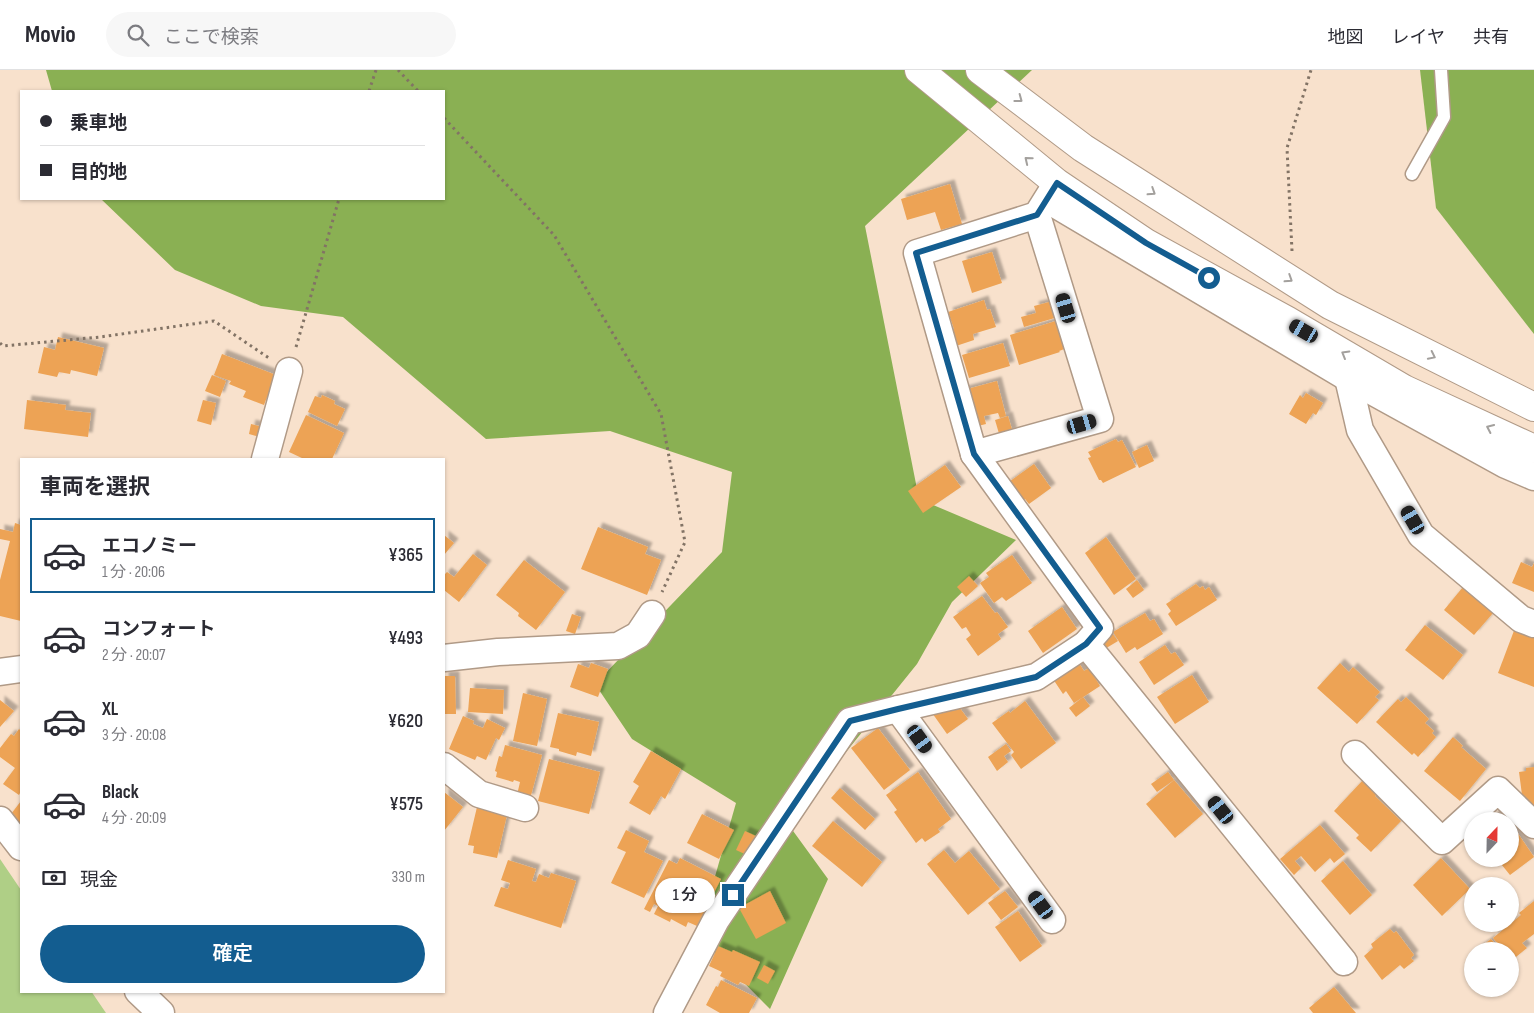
<!DOCTYPE html>
<html lang="ja">
<head>
<meta charset="utf-8">
<style>
	:root { --surface:#fff; --page:#f7f7f7; --text:#2b2b33; --muted:#7c7c81; --line:#e1e1e2; --accent:#135d90 }
	body { margin:0; font-family:"Sofia Sans Condensed","Noto Sans JP",sans-serif; background:var(--page); color:var(--text); height:100vh; display:flex; flex-direction:column; font-size:19px; white-space:nowrap }
	* { box-sizing:border-box; margin:0 }
	p { font-size:16px; color:var(--muted) }
	.icon { flex:none; width:28px; height:28px; fill:none; stroke:currentColor; stroke-width:2; stroke-linecap:round; stroke-linejoin:round }
	.map { position:relative; flex:1; overflow:hidden }
	.panel { position:absolute; left:20px; top:388px; width:425px; height:535px; display:flex; flex-direction:column; background:var(--surface); border-radius:0px; box-shadow:0 1px 4px #0004 }
	.panel>* { flex:none }
	.guide { position:absolute; left:20px; top:20px; width:425px; height:110px; border-radius:0px; box-shadow:0 1px 4px #0004; display:grid; align-content:center; height:110px; padding:0 20px; background:var(--surface) }
	.needle { width:32px; rotate:22deg }
	.buttons { position:absolute; left:1464px; top:742px; display:grid; gap:10px }
	.buttons a { display:grid; place-items:center; width:55px; height:55px; border-radius:50%; background:var(--surface); box-shadow:0 1px 4px #0004; font-size:25px }
	.end { position:absolute; width:22px; height:22px; margin:-11px; border:6px solid #135d90; background:#fff; box-shadow:0 0 0 2px #fff }
	.from { border-radius:50% }
	.bubble { position:absolute; height:35px; border-radius:18px; background:var(--surface); box-shadow:0 1px 4px #0004; font-size:16px; font-weight:600; line-height:35px; text-align:center }
	.car { position:absolute; width:15px; height:30px; margin:-15px -8px; border-radius:6px; box-shadow:0 0 4px 1px #0007; background:linear-gradient(#222 24%,#8ab4d8 0 40%,#222 0 76%,#8ab4d8 0 86%,#222 0) }
	.guide b { display:flex; align-items:center; gap:18px; height:48px; font-size:19px }
	.guide b+b { border-top:1px solid var(--line) }
	.guide i { width:12px; height:12px; background:var(--text) }
	ul { padding:0; list-style:none }
	li { display:flex; align-items:center; gap:15px; height:75px; margin:0 10px 8px; padding:0 10px; border:2px solid transparent; border-radius:0px }
	li div { flex:1 }
	li b { display:block; font-size:19px }
	li em { font-style:normal; font-weight:600 }
	li.on { border-color:var(--accent) }
	li>.icon { width:45px; height:45px; stroke-width:1.5 }
	h2 { padding:0 20px; font-size:22px; line-height:60px }
	.pay { display:flex; align-items:center; gap:12px; height:55px; padding:0 20px; font-size:19px }
	.pay p { margin-inline-start:auto }
	.cta { display:flex; gap:10px; margin-top:auto; padding:10px 20px }
	.cta a { flex:1; height:58px; border-radius:30px; background:var(--accent); color:#fff; font-size:20px; font-weight:600; line-height:58px; text-align:center }
	header { display:flex; align-items:center; gap:30px; box-sizing:border-box; height:70px; padding:0 25px; background:var(--surface); border-bottom:1px solid var(--line) }
	header strong { font-size:24px }
	nav { display:flex; gap:28px; margin-inline-start:auto; font-size:18px }
	.search { width:350px; height:45px; background:var(--page); display:flex; align-items:center; gap:12px; box-sizing:border-box; padding:0 18px; border-radius:28px; color:var(--muted); font-size:19px }
	.map>svg:first-child { display:block }
</style>
</head>
<body>
<header>
<strong>Movio</strong>
<div class="search"><svg class="icon" aria-label="search" viewBox="0 0 24 24"><circle cx="10" cy="10" r="6"/><path d="M15 15l6 6"/></svg>ここで検索</div>
<nav><a>地図</a><a>レイヤ</a><a>共有</a></nav>
</header>
<div class="map">
<svg width="1534" height="943" viewBox="0 0 1534 943">
	<defs>
		<filter id="shadow"><feDropShadow dx="4.5" dy="-4.5" stdDeviation="1" flood-color="#0004"/></filter>
	</defs>
	<rect width="100%" height="100%" fill="#f8e1cc"/>
	<polygon fill="#afcf86" points="0,789 21,820 21,921 91,921 106,943 0,943"/>
	<g fill="#8ab053">
		<polygon points="46,0 1032,0 865,156 919,429 1016,470 952,532 917,594 788,754 828,809 770,939 698,866 736,733 632,669 595,614 722,482 732,402 610,361 486,369 343,247 261,236 175,200 101,129 444,129 444,21 52,21"/>
		<polygon points="1420,0 1534,0 1534,264 1436,138"/>
	</g>
	<g fill="#eda354" filter="url(#shadow)">
		<polygon points="950,114 962,154 941,160 935,142 907,150 901,129"/>
		<polygon points="992,182 1002,213 972,223 962,191"/>
		<polygon points="984,230 987,240 990,239 996,257 973,264 974,270 947,279 943,263 954,259 948,242"/>
		<polygon points="1053,231 1058,247 1024,257 1021,247 1036,243 1034,236"/>
		<polygon points="1059,250 1067,278 1059,281 1060,282 1019,295 1010,265"/>
		<polygon points="58,267 104,278 97,306 71,300 70,304 59,302 57,307 38,303 44,277 55,280"/>
		<polygon points="1003,273 1010,296 969,308 962,285"/>
		<polygon points="222,284 276,305 272,328 267,327 264,335 243,327 246,321 229,314 231,311 214,305"/>
		<polygon points="212,305 226,311 220,327 205,321"/>
		<polygon points="997,311 1006,346 1000,348 998,343 984,346 986,354 970,358 960,321"/>
		<polygon points="1306,323 1323,333 1316,345 1313,343 1306,354 1289,344 1300,325 1303,328"/>
		<polygon points="322,325 335,331 334,334 345,339 337,356 308,342 315,326 321,328"/>
		<polygon points="27,330 66,335 65,340 91,343 88,367 24,359"/>
		<polygon points="203,330 216,333 211,355 197,351"/>
		<polygon points="306,345 344,363 332,389 304,389 289,382"/>
		<polygon points="1008,346 1013,363 1000,367 995,350"/>
		<polygon points="251,354 270,359 267,369 249,364"/>
		<polygon points="1116,369 1118,372 1122,370 1136,397 1103,413 1101,410 1099,410 1088,388 1091,387 1088,382"/>
		<polygon points="1147,375 1154,391 1139,398 1132,382"/>
		<polygon points="1034,394 1051,418 1029,434 1025,429 1020,433 1006,414"/>
		<polygon points="945,395 961,417 923,443 908,421"/>
		<polygon points="15,453 21,455 21,551 0,546 0,510 10,471 0,469 0,459 13,462"/>
		<polygon points="598,457 648,477 645,484 661,490 647,525 581,499"/>
		<polygon points="444,465 454,473 444,485"/>
		<polygon points="1106,467 1136,509 1114,525 1085,483"/>
		<polygon points="473,484 487,495 459,532 444,520 444,505 447,502 454,507"/>
		<polygon points="1012,485 1032,513 1006,531 1002,527 994,533 980,513 989,507 986,503"/>
		<polygon points="524,490 565,522 536,560 518,546 519,543 496,525"/>
		<polygon points="1521,492 1532,497 1534,493 1534,522 1512,513"/>
		<polygon points="969,506 978,516 966,527 957,517"/>
		<polygon points="1137,510 1144,520 1133,528 1126,519"/>
		<polygon points="1196,514 1200,518 1203,516 1205,520 1209,517 1217,530 1176,556 1168,544 1171,541 1166,534"/>
		<polygon points="1463,517 1493,543 1474,565 1444,540"/>
		<polygon points="982,526 995,543 997,542 1008,557 998,564 1001,569 978,586 966,569 971,565 966,557 962,559 953,547"/>
		<polygon points="1062,537 1077,559 1043,583 1028,561"/>
		<polygon points="1145,543 1150,551 1154,549 1163,564 1137,580 1135,577 1126,583 1113,562"/>
		<polygon points="572,544 581,547 575,564 566,561"/>
		<polygon points="1425,555 1463,585 1443,610 1405,580"/>
		<polygon points="1515,558 1534,565 1534,617 1498,603"/>
		<polygon points="1112,563 1118,571 1103,580 1097,571"/>
		<polygon points="1165,575 1171,584 1175,582 1184,595 1154,615 1139,592"/>
		<polygon points="591,593 608,599 598,627 570,617 578,594 589,598"/>
		<polygon points="1079,593 1084,601 1089,598 1100,616 1074,633 1066,621 1063,624 1053,609"/>
		<polygon points="1340,593 1349,602 1353,597 1380,622 1375,627 1379,630 1357,654 1317,618"/>
		<polygon points="1192,605 1209,632 1175,654 1157,627"/>
		<polygon points="444,606 455,606 456,644 444,644"/>
		<polygon points="470,618 504,620 503,644 468,642"/>
		<polygon points="523,623 547,629 537,676 513,671"/>
		<polygon points="1083,627 1090,636 1076,647 1069,638"/>
		<polygon points="1406,627 1429,649 1425,653 1434,661 1432,663 1436,667 1418,687 1414,683 1412,685 1376,652 1398,629 1401,632"/>
		<polygon points="0,630 14,641 0,657"/>
		<polygon points="1025,631 1056,673 1021,699 1011,685 1014,682 992,653 1009,641 1010,643"/>
		<polygon points="956,633 968,649 947,664 930,640"/>
		<polygon points="558,643 599,652 591,686 577,682 576,686 559,681 559,679 550,677"/>
		<polygon points="463,646 474,651 473,654 483,658 487,649 505,658 499,670 496,668 486,690 477,686 475,690 449,679"/>
		<polygon points="878,658 910,700 884,720 851,678"/>
		<polygon points="19,659 21,661 21,721 19,725 3,714 15,698 0,687 0,678 11,664 14,666"/>
		<polygon points="1453,667 1463,676 1461,677 1486,699 1460,731 1424,701"/>
		<polygon points="1006,674 1011,681 1004,686 1008,692 997,701 988,687"/>
		<polygon points="505,675 542,685 530,729 517,725 520,712 514,710 513,712 496,707 497,702 495,701 499,686 502,687"/>
		<polygon points="651,681 681,699 665,729 661,726 650,745 629,733 639,716 633,712"/>
		<polygon points="549,689 600,702 589,744 538,731"/>
		<polygon points="1534,697 1534,739 1524,740 1519,702 1526,701 1526,698"/>
		<polygon points="918,702 951,749 938,759 940,762 925,772 922,768 916,773 894,742 897,740 886,725"/>
		<polygon points="1168,702 1174,710 1157,722 1151,714"/>
		<polygon points="1174,710 1203,744 1175,768 1146,734"/>
		<polygon points="1363,710 1377,724 1375,726 1401,751 1371,782 1356,768 1359,765 1334,741"/>
		<polygon points="840,718 875,749 865,760 831,728"/>
		<polygon points="444,722 463,737 444,761"/>
		<polygon points="21,731 21,757 8,748"/>
		<polygon points="477,737 507,745 497,788 473,783 474,776 468,775"/>
		<polygon points="702,744 734,760 719,789 687,773"/>
		<polygon points="1496,744 1501,751 1507,747 1510,751 1486,751"/>
		<polygon points="833,751 882,792 862,817 812,776"/>
		<polygon points="1510,752 1534,787 1510,805 1497,789 1510,789"/>
		<polygon points="1320,755 1345,784 1334,793 1330,788 1315,802 1301,786 1295,791 1301,798 1294,805 1280,789"/>
		<polygon points="626,760 649,771 644,782 663,791 644,828 611,813 626,782 617,778"/>
		<polygon points="745,761 760,768 751,787 736,780"/>
		<polygon points="944,780 955,793 969,781 1000,819 968,845 927,794"/>
		<polygon points="680,788 721,809 697,856 688,852 686,857 671,849 670,852 654,844 658,836 654,834 650,842 644,839 669,790 677,794"/>
		<polygon points="1441,788 1470,819 1442,846 1413,815"/>
		<polygon points="508,790 536,799 532,811 536,812 539,804 549,808 551,803 576,811 561,858 494,836 501,817 508,819 510,813 501,810"/>
		<polygon points="1343,791 1372,825 1350,845 1321,811"/>
		<polygon points="770,821 786,853 756,869 739,838"/>
		<polygon points="1005,821 1018,837 1001,850 988,833"/>
		<polygon points="1534,831 1534,864 1522,873 1527,878 1511,891 1510,881 1504,881 1493,868 1521,845 1519,843"/>
		<polygon points="1018,841 1042,876 1020,892 995,857"/>
		<polygon points="1390,859 1394,863 1396,861 1414,885 1411,888 1414,891 1404,899 1400,895 1382,910 1364,886 1373,878 1371,874"/>
		<polygon points="1491,869 1501,881 1475,881"/>
		<polygon points="718,876 732,882 733,880 760,892 749,916 740,912 738,915 720,906 722,902 709,896"/>
		<polygon points="764,895 775,901 768,914 757,908"/>
		<polygon points="721,910 757,928 749,943 720,943 706,935 716,916 718,917"/>
		<polygon points="1334,917 1356,943 1313,943 1309,938"/>
	</g>
	<g fill="none" stroke-linecap="round" stroke-linejoin="round">
		<defs>
			<polyline id="service" points="1412,104 1444,47 1441,0"/>
			<g id="minor">
				<polyline points="1048,130 1348,308 1506,395 1534,407"/>
				<polyline points="1348,308 1360,360 1421,465 1521,549 1534,554"/>
				<polyline points="974,384 1100,349 1037,145"/>
				<polyline points="265,389 289,301"/>
				<polyline points="1086,574 1344,892"/>
				<polyline points="444,588 498,582 618,576 638,565 652,544"/>
				<polyline points="0,602 21,599"/>
				<polyline points="898,639 1052,850"/>
				<polyline points="1355,684 1442,771 1498,720 1534,755"/>
				<polyline points="444,696 479,724 525,738"/>
				<polyline points="0,750 21,777"/>
				<polyline points="138,921 161,943"/>
				<polyline points="667,943 716,850 850,651 898,639 1036,607 1086,574 1100,558 974,384 917,183 1037,145 1057,113"/>
			</g>
			<g id="tertiary">
				<polyline points="919,0 1057,113 1146,173 1288,251 1404,319 1534,379"/>
				<polyline points="980,0 1083,78 1330,235 1534,337"/>
			</g>
		</defs>
		<use href="#service" stroke="#b09a87" stroke-width="15"/>
		<use href="#minor" stroke="#b09a87" stroke-width="29"/>
		<use href="#tertiary" stroke="#b09a87" stroke-width="30"/>
		<g stroke="#827365" stroke-width="3" stroke-dasharray="2.5 4" stroke-linecap="butt">
			<polyline points="398,0 418,21"/>
			<polyline points="369,21 376,0"/>
			<polyline points="444,48 554,165 661,344 685,472 662,522"/>
			<polyline points="1292,181 1287,78 1311,0"/>
			<polyline points="0,273 3,276 100,267 214,251 269,288"/>
			<polyline points="296,277 339,129"/>
		</g>
		<use href="#service" stroke="#fff" stroke-width="12"/>
		<use href="#minor" stroke="#fff" stroke-width="26"/>
		<use href="#tertiary" stroke="#fff" stroke-width="28"/>
	</g>
	<defs><path id="oneway-chevron" d="M-2-3.5L2.5 0L-2 3.5" fill="none" stroke-width="1.6" stroke-linecap="round" stroke-linejoin="round" transform="scale(1.25)"/></defs>
	<g stroke="#a3a09d">
		<use href="#oneway-chevron" transform="translate(1019 29) rotate(37)"/>
		<use href="#oneway-chevron" transform="translate(1028 90) rotate(-141)"/>
		<use href="#oneway-chevron" transform="translate(1152 122) rotate(33)"/>
		<use href="#oneway-chevron" transform="translate(1289 209) rotate(33)"/>
		<use href="#oneway-chevron" transform="translate(1345 284) rotate(-150)"/>
		<use href="#oneway-chevron" transform="translate(1432 286) rotate(26)"/>
		<use href="#oneway-chevron" transform="translate(1490 358) rotate(-155)"/>
	</g>
	<g fill="none" stroke-linecap="round" stroke-linejoin="round">
		<polyline stroke="#135d90" stroke-width="6" points="733,825 850,651 898,639 1036,607 1086,574 1100,558 974,384 916,183 1037,145 1057,113 1146,173 1209,208"/>
	</g>
</svg>
<div class="buttons">
<a><svg class="needle" viewBox="-14 -14 28 28"><path d="M0-13l5 13h-10z" fill="#e53935"/><path d="M0 13l5-13h-10z" fill="#7c7c81"/></svg></a>
<a>+</a>
<a>−</a>
</div>
<i class="end from" style="left:1209px;top:208px"></i>
<i class="end" style="left:733px;top:825px"></i>
<div class="bubble" style="left:655px;top:808px;width:60px">1 分</div>
<i class="car" style="left:1066px;top:238px;rotate:343deg"></i>
<i class="car" style="left:1304px;top:261px;rotate:300deg"></i>
<i class="car" style="left:1082px;top:354px;rotate:74deg"></i>
<i class="car" style="left:1413px;top:450px;rotate:330deg"></i>
<i class="car" style="left:920px;top:669px;rotate:144deg"></i>
<i class="car" style="left:1221px;top:740px;rotate:321deg"></i>
<i class="car" style="left:1041px;top:835px;rotate:324deg"></i>
<div class="guide">
<b><i class="from"></i>乗車地</b>
<b><i></i>目的地</b>
</div>
<section class="panel">
<h2>車両を選択</h2>
<ul>
<li class="on"><svg class="icon" aria-label="car" viewBox="0 0 24 24"><path d="M5 17H2v-5l4-1 3-4h7l3 4 3 1v5h-3M9 17h6M6 11h13"/><circle cx="7" cy="17" r="2"/><circle cx="17" cy="17" r="2"/></svg><div><b>エコノミー</b><p>1 分 · 20:06</p></div><em>¥365</em></li>
<li><svg class="icon" aria-label="car" viewBox="0 0 24 24"><path d="M5 17H2v-5l4-1 3-4h7l3 4 3 1v5h-3M9 17h6M6 11h13"/><circle cx="7" cy="17" r="2"/><circle cx="17" cy="17" r="2"/></svg><div><b>コンフォート</b><p>2 分 · 20:07</p></div><em>¥493</em></li>
<li><svg class="icon" aria-label="car" viewBox="0 0 24 24"><path d="M5 17H2v-5l4-1 3-4h7l3 4 3 1v5h-3M9 17h6M6 11h13"/><circle cx="7" cy="17" r="2"/><circle cx="17" cy="17" r="2"/></svg><div><b>XL</b><p>3 分 · 20:08</p></div><em>¥620</em></li>
<li><svg class="icon" aria-label="car" viewBox="0 0 24 24"><path d="M5 17H2v-5l4-1 3-4h7l3 4 3 1v5h-3M9 17h6M6 11h13"/><circle cx="7" cy="17" r="2"/><circle cx="17" cy="17" r="2"/></svg><div><b>Black</b><p>4 分 · 20:09</p></div><em>¥575</em></li>
</ul>
<div class="pay"><svg class="icon" aria-label="cash" viewBox="0 0 24 24"><path d="M3 7h18v10H3z"/><circle cx="12" cy="12" r="2"/></svg>現金<p>330 m</p></div>
<div class="cta"><a>確定</a></div>
</section>
</div>
</body>
</html>
